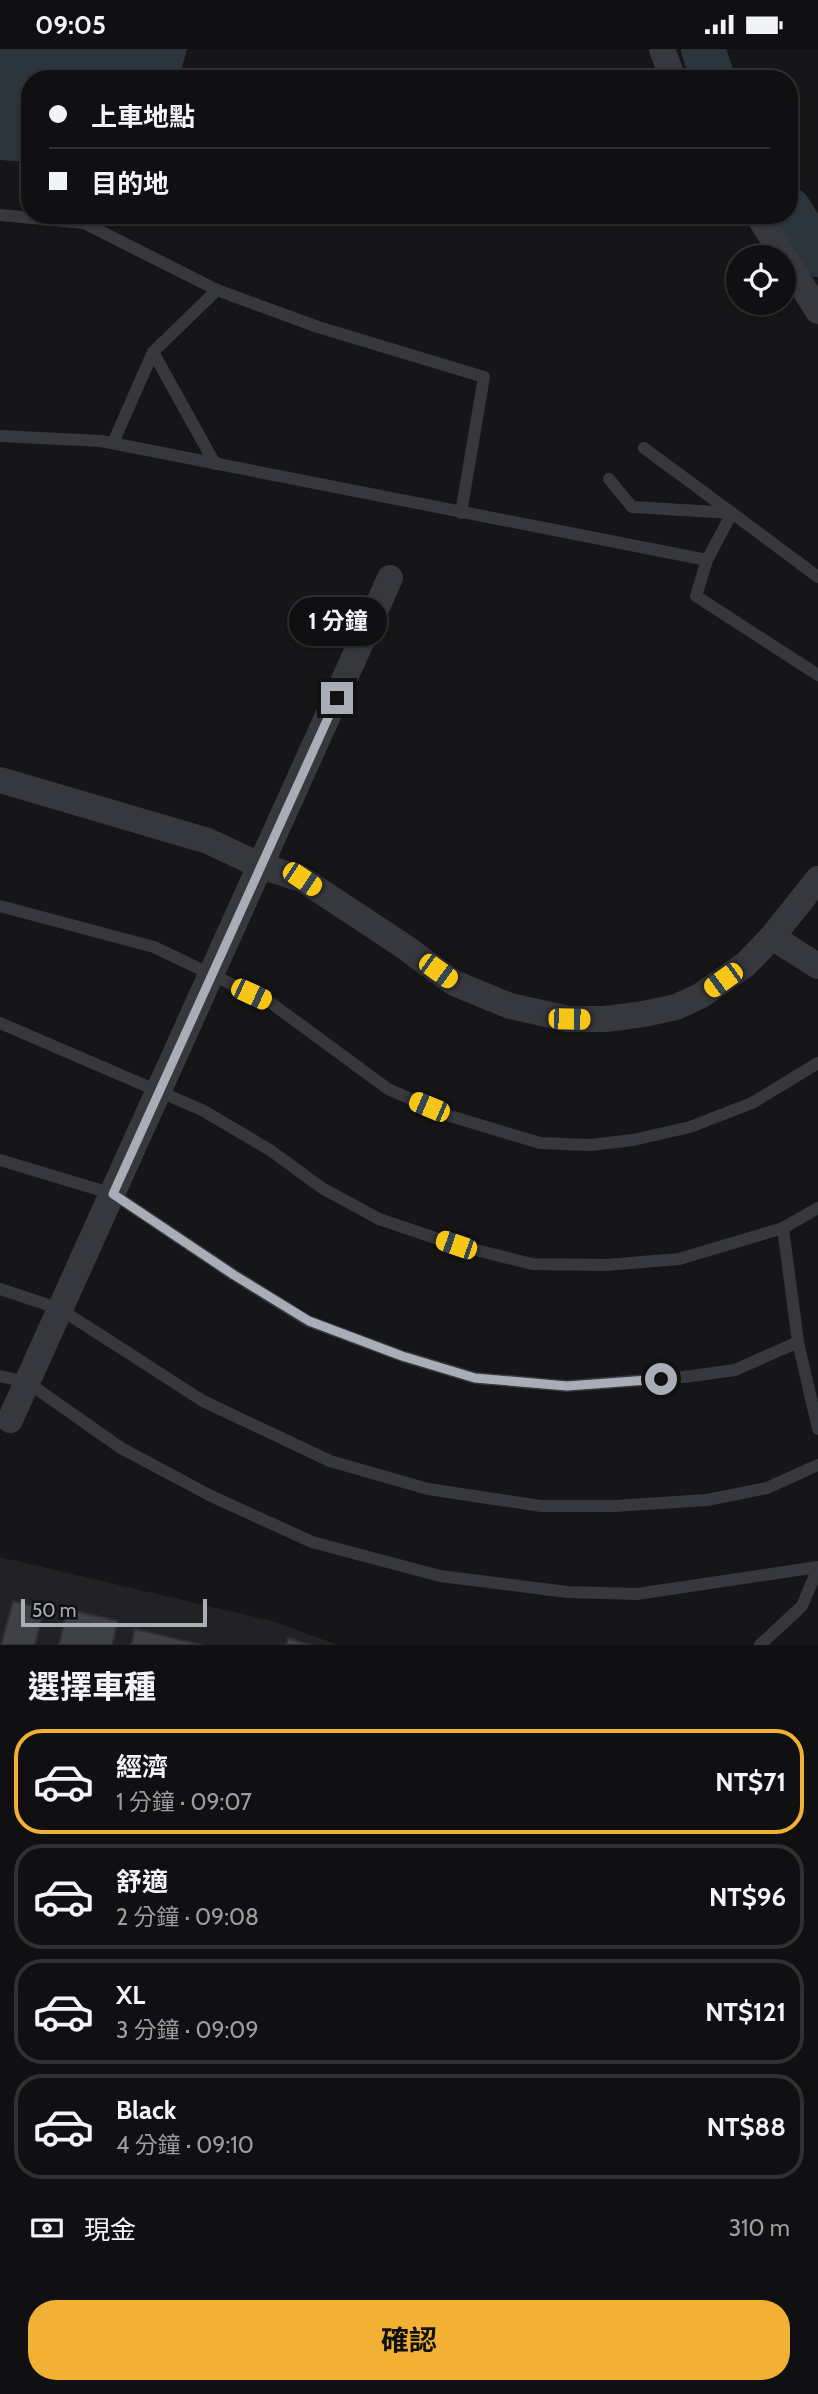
<!DOCTYPE html>
<html lang="zh-TW">
<head>
<meta charset="utf-8">
<style>
	:root { --surface:#101012; --page:#1e1e20; --text:#f1f3f6; --muted:#9c9d9f; --line:#303032; --accent:#f2b134 }
	body { margin:0; font-family:Cabin,"Noto Sans TC",sans-serif; background:var(--page); color:var(--text); height:100vh; display:flex; flex-direction:column; font-size:26px; white-space:nowrap }
	* { box-sizing:border-box; margin:0 }
	p { font-size:23px; color:var(--muted) }
	.icon { flex:none; width:38px; height:38px; fill:none; stroke:currentColor; stroke-width:2; stroke-linecap:round; stroke-linejoin:round }
	.map { position:relative; height:1596px; overflow:hidden }
	.drawer { display:flex; flex-direction:column; background:var(--surface); flex:1 }
	.drawer>* { flex:none }
	.top-card { position:absolute; left:21px; top:21px; width:777px; height:154px; border-radius:28px; box-shadow:0 2px 5px #0004,0 0 0 2px var(--line); display:grid; align-content:center; height:154px; padding:0 28px; background:var(--surface) }
	.tools { position:absolute; left:726px; top:196px; display:grid; gap:14px }
	.tools a { display:grid; place-items:center; width:70px; height:70px; border-radius:50%; background:var(--surface); box-shadow:0 2px 5px #0004,0 0 0 2px var(--line); font-size:35px }
	.scale { position:absolute; left:21px; bottom:18px; width:186px; box-sizing:border-box; padding-left:7px; border:4px solid #a8adb8; border-top:0; font-size:19px; line-height:24px; white-space:nowrap; color:#a8adb8; -webkit-text-stroke:5px #111113; paint-order:stroke }
	.end { position:absolute; width:32px; height:32px; margin:-16px; border:9px solid #a8adb8; background:#111; box-shadow:0 0 0 4px #111 }
	.from { border-radius:50% }
	.bubble { position:absolute; height:49px; border-radius:24px; background:var(--surface); box-shadow:0 2px 5px #0004,0 0 0 2px var(--line); font-size:23px; font-weight:700; line-height:49px; text-align:center }
	.car { position:absolute; width:21px; height:42px; margin:-21px -10px; border-radius:9px; box-shadow:0 0 5px 2px #0007; background:linear-gradient(#f5c518 24%,#345 0 40%,#f5c518 0 76%,#345 0 86%,#f5c518 0) }
	.top-card b { display:flex; align-items:center; gap:24px; height:66px; font-size:26px }
	.top-card b+b { border-top:2px solid var(--line) }
	.top-card i { width:18px; height:18px; background:var(--text) }
	ul { padding:0; list-style:none }
	li { display:flex; align-items:center; gap:21px; height:105px; margin:0 14px 10px; padding:0 14px; border:4px solid var(--line); border-radius:28px }
	li div { flex:1 }
	li b { display:block; font-size:26px }
	li em { font-style:normal; font-weight:700 }
	li.current { border-color:var(--accent) }
	li>.icon { width:63px; height:63px; stroke-width:1.5 }
	h2 { padding:0 28px; font-size:32px; line-height:84px }
	.pay { display:flex; align-items:center; gap:18px; height:77px; padding:0 28px; font-size:26px }
	.pay p { margin-inline-start:auto }
	.action { display:flex; gap:14px; margin-top:auto; padding:14px 28px }
	.action a { flex:1; height:80px; border-radius:28px; background:var(--accent); color:#111; font-size:28px; font-weight:700; line-height:80px; text-align:center }
	.status { display:flex; justify-content:space-between; align-items:center; height:49px; padding:0 35px; background:var(--surface); direction:ltr }
	.status svg { height:19px; fill:currentColor }
	.map>svg:first-child { display:block }
</style>
</head>
<body>
<div class="status"><b>09:05</b><svg viewBox="0 0 49 12"><path d="M0 12V9h3v3zM5 12V6h3v6zM10 12V3h3v9zM15 12V0h3v12zM26 1h20v11H26zM47 4h2v5h-2z"/></svg></div>
<div class="map">
<svg width="818" height="1596" viewBox="0 0 818 1596">
	<rect width="100%" height="100%" fill="#161618"/>
	<polygon fill="#222225" points="0,1508 272,1572 338,1596 0,1596"/>
	<polygon fill="#2c353c" points="0,0 187,0 179,30 30,30 30,113 0,111"/>
	<g fill="none" stroke-linecap="round" stroke-linejoin="round">
		<g stroke="#2c353c" stroke-width="44">
			<polyline points="703,0 713,30"/>
			<polyline points="789,160 818,206"/>
		</g>
	</g>
	<g fill="#404145" stroke="#303034" stroke-width="2">
		<polygon points="13,1552 44,1560 35,1596 1,1596"/>
		<polygon points="67,1560 118,1572 112,1596 59,1596"/>
		<polygon points="135,1580 202,1596 131,1596"/>
		<polygon points="288,1589 310,1596 286,1596"/>
	</g>
	<g fill="none" stroke-linecap="round" stroke-linejoin="round">
		<g stroke="#37383d" stroke-width="12">
			<polyline points="0,166 84,174 217,241 318,278 484,328 461,464"/>
			<polyline points="0,387 101,392 707,511 696,547 818,626"/>
			<polyline points="113,394 153,303"/>
			<polyline points="644,399 732,464 707,511"/>
			<polyline points="215,415 153,303 217,241"/>
			<polyline points="609,430 632,458 732,464 818,528"/>
			<polyline points="0,857 154,898 271,954 388,1040 450,1067 540,1094 590,1096 633,1091 690,1078 752,1054 818,1014"/>
			<polyline points="0,974 202,1061 270,1101 322,1139 379,1170 456,1196 532,1215 606,1216 679,1210 783,1179 818,1159"/>
			<polyline points="0,1111 113,1145 234,1226 308,1272 402,1307 475,1329 567,1337 684,1328 735,1321 798,1293"/>
			<polyline points="783,1179 798,1293 818,1380"/>
			<polyline points="0,1240 60,1260 203,1352 330,1412 428,1440 541,1457 614,1457 707,1451 767,1439 818,1416"/>
			<polyline points="0,1327 27,1333 121,1399 211,1447 312,1493 440,1527 567,1543 637,1545 818,1518"/>
			<polyline points="760,1596 802,1557 818,1519"/>
		</g>
		<g stroke="#37383d" stroke-width="26">
			<polyline points="662,0 673,30"/>
			<polyline points="758,166 818,262"/>
			<polyline points="0,731 208,792 261,817 302,830 405,898 454,934 510,957 569,970 605,970 644,965 676,958 700,947 746,915 772,888 818,830"/>
			<polyline points="772,888 818,917"/>
			<polyline points="10,1371 390,529"/>
		</g>
	</g>
	<g fill="none" stroke-linecap="round" stroke-linejoin="round">
		<polyline stroke="#a8adb8" stroke-width="9" points="337,649 113,1145 234,1226 309,1272 402,1307 475,1329 567,1337 661,1330"/>
	</g>
</svg>
<div class="tools">
<a><svg class="icon" aria-label="locate" viewBox="0 0 24 24"><circle cx="12" cy="12" r="6"/><path d="M12 2v4M12 18v4M2 12h4M18 12h4"/></svg></a>
</div>
<div class="scale">50 m</div>
<i class="end from" style="left:661px;top:1330px"></i>
<i class="end" style="left:337px;top:649px"></i>
<div class="bubble" style="left:289px;top:548px;width:98px">1 分鐘</div>
<i class="car" style="left:302px;top:830px;rotate:124deg"></i>
<i class="car" style="left:438px;top:922px;rotate:126deg"></i>
<i class="car" style="left:723px;top:931px;rotate:234deg"></i>
<i class="car" style="left:251px;top:945px;rotate:115deg"></i>
<i class="car" style="left:569px;top:970px;rotate:91deg"></i>
<i class="car" style="left:429px;top:1058px;rotate:293deg"></i>
<i class="car" style="left:456px;top:1196px;rotate:289deg"></i>
<div class="top-card">
<b><i class="from"></i>上車地點</b>
<b><i></i>目的地</b>
</div>
</div>
<section class="drawer">
<h2>選擇車種</h2>
<ul>
<li class="current"><svg class="icon" aria-label="car" viewBox="0 0 24 24"><path d="M5 17H2v-5l4-1 3-4h7l3 4 3 1v5h-3M9 17h6M6 11h13"/><circle cx="7" cy="17" r="2"/><circle cx="17" cy="17" r="2"/></svg><div><b>經濟</b><p>1 分鐘 · 09:07</p></div><em>NT$71</em></li>
<li><svg class="icon" aria-label="car" viewBox="0 0 24 24"><path d="M5 17H2v-5l4-1 3-4h7l3 4 3 1v5h-3M9 17h6M6 11h13"/><circle cx="7" cy="17" r="2"/><circle cx="17" cy="17" r="2"/></svg><div><b>舒適</b><p>2 分鐘 · 09:08</p></div><em>NT$96</em></li>
<li><svg class="icon" aria-label="car" viewBox="0 0 24 24"><path d="M5 17H2v-5l4-1 3-4h7l3 4 3 1v5h-3M9 17h6M6 11h13"/><circle cx="7" cy="17" r="2"/><circle cx="17" cy="17" r="2"/></svg><div><b>XL</b><p>3 分鐘 · 09:09</p></div><em>NT$121</em></li>
<li><svg class="icon" aria-label="car" viewBox="0 0 24 24"><path d="M5 17H2v-5l4-1 3-4h7l3 4 3 1v5h-3M9 17h6M6 11h13"/><circle cx="7" cy="17" r="2"/><circle cx="17" cy="17" r="2"/></svg><div><b>Black</b><p>4 分鐘 · 09:10</p></div><em>NT$88</em></li>
</ul>
<div class="pay"><svg class="icon" aria-label="cash" viewBox="0 0 24 24"><path d="M3 7h18v10H3z"/><circle cx="12" cy="12" r="2"/></svg>現金<p>310 m</p></div>
<div class="action"><a>確認</a></div>
</section>
</body>
</html>
